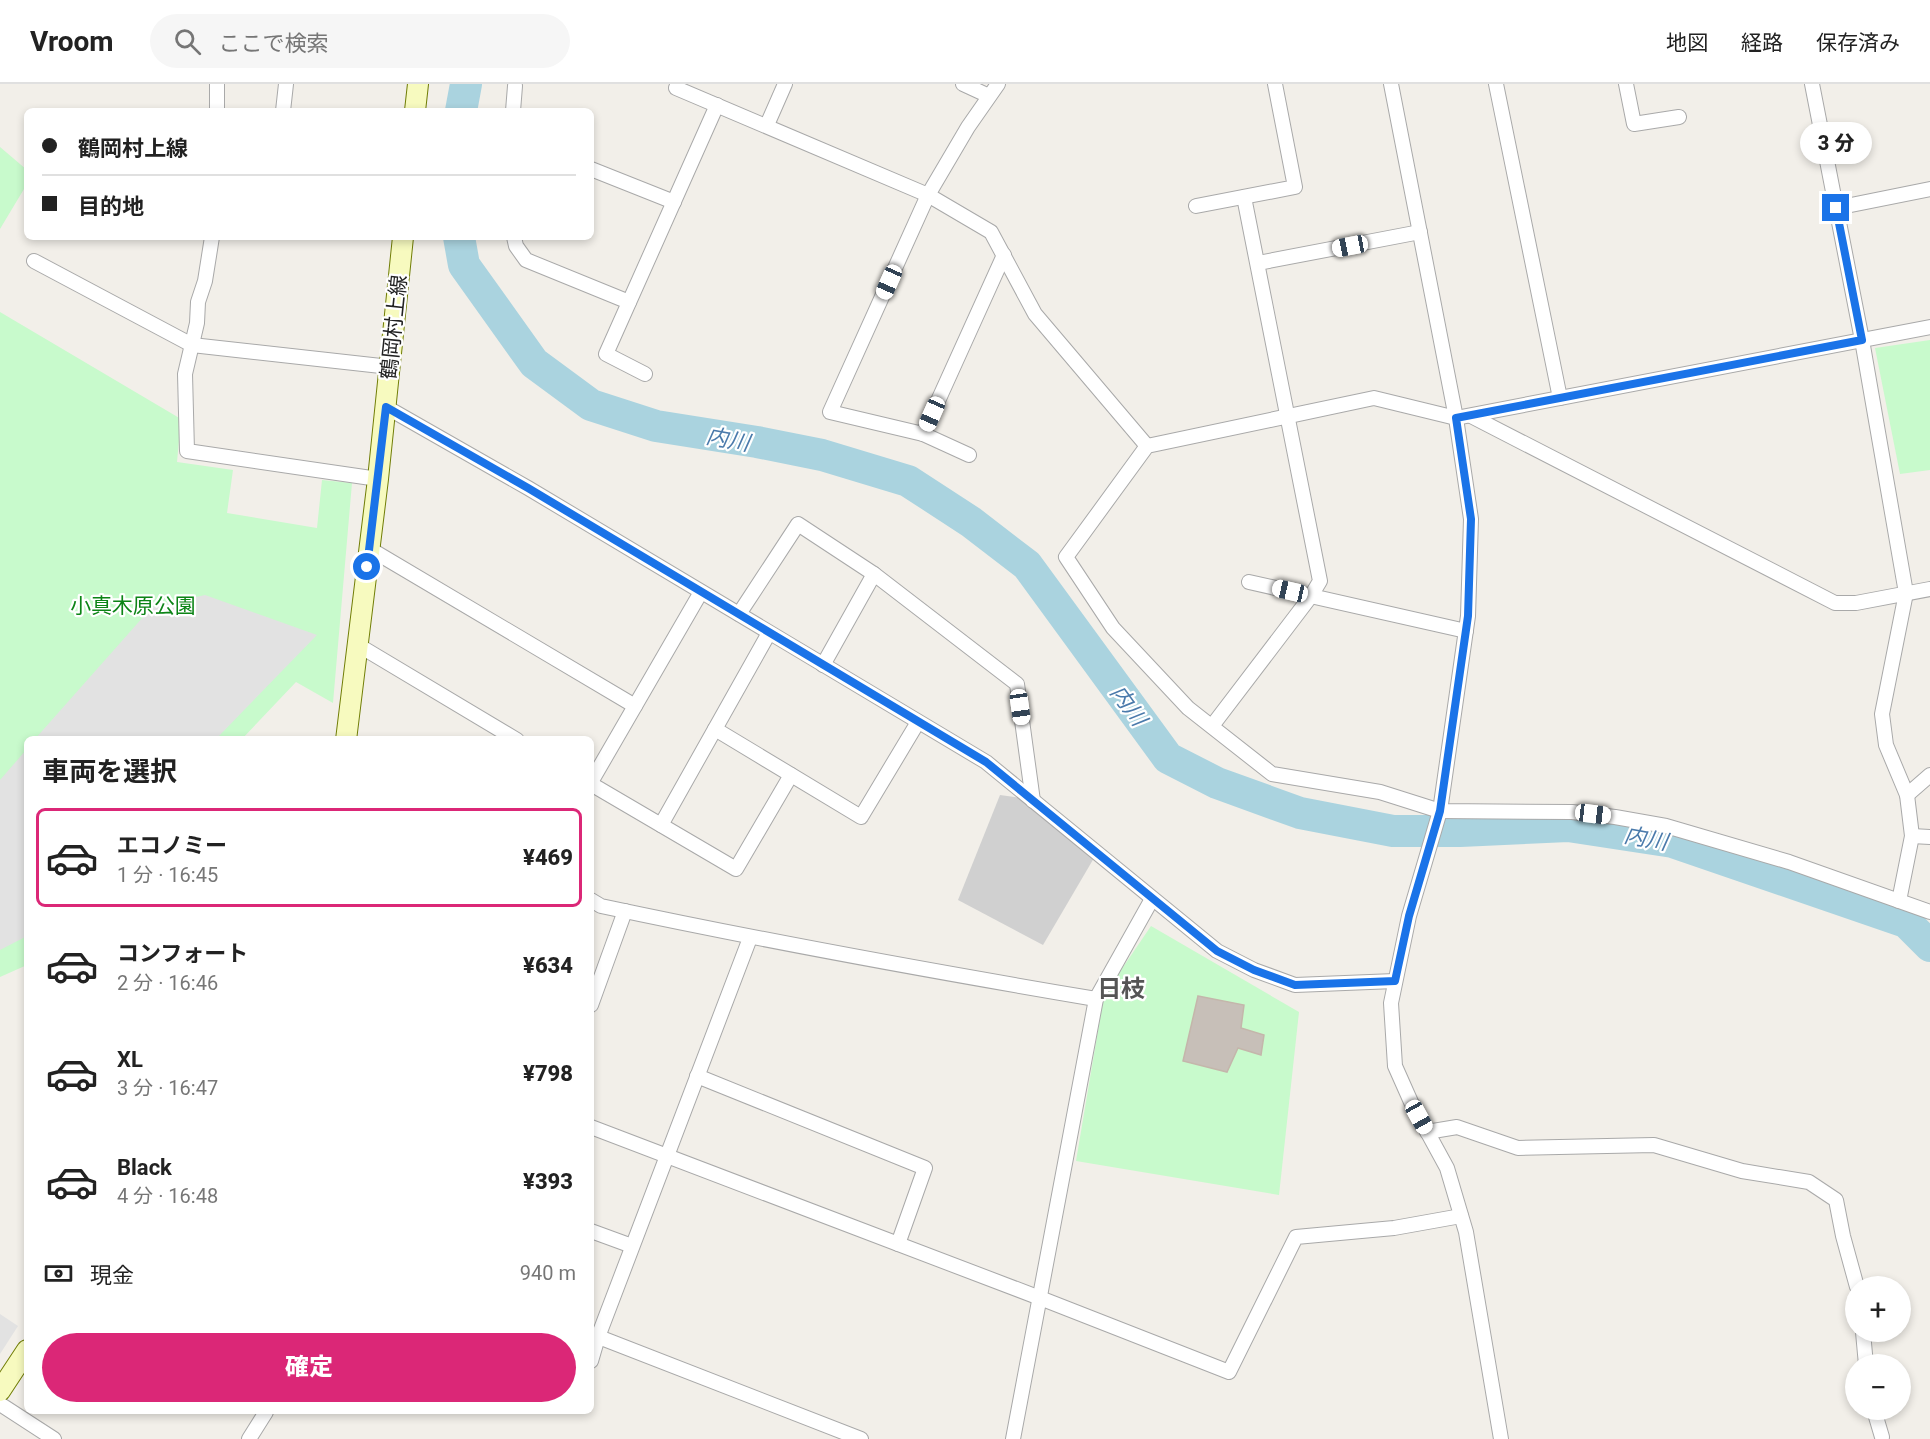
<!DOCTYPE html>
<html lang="ja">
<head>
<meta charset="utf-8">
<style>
	:root { --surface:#fff; --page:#f6f6f6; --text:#222; --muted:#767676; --line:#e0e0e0; --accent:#db2777 }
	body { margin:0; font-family:Roboto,"Noto Sans JP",sans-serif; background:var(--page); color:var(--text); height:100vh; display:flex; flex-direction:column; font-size:22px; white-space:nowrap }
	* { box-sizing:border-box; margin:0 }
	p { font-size:20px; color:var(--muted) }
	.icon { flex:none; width:33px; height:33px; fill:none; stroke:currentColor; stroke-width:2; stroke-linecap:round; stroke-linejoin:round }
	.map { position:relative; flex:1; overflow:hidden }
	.side { position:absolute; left:24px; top:652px; width:570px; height:678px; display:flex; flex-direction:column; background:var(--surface); border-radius:9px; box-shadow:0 3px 9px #0003 }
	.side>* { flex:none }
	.hud { position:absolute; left:24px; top:24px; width:570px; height:132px; border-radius:9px; box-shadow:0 3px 9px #0003; display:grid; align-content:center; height:132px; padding:0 18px; background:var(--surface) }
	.buttons { position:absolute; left:1845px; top:1192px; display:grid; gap:12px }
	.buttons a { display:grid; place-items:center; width:66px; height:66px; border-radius:50%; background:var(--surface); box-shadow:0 3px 9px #0003; font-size:30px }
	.end { position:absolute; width:27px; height:27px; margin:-14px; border:8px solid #1a73e8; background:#fff; box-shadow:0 0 0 3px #fff }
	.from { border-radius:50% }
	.bubble { position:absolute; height:42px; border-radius:21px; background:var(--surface); box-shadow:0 3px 9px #0003; font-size:20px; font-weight:800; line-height:42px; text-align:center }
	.car { position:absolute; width:18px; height:36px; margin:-18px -9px; border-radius:8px; box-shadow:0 0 4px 2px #0007; background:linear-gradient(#fff 24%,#345 0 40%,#fff 0 76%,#345 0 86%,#fff 0) }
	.hud b { display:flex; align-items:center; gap:21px; height:57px; font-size:22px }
	.hud b+b { border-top:2px solid var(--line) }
	.hud i { width:15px; height:15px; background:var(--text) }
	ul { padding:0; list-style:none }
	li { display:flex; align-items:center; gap:18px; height:99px; margin:0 12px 9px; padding:0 6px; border:3px solid transparent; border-radius:9px }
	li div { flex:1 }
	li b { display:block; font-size:22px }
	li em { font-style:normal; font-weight:800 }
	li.active { border-color:var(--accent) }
	li>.icon { width:54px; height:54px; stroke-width:1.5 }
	h2 { padding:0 18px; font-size:27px; line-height:72px }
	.pay { display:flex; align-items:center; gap:15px; height:66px; padding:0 18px; font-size:22px }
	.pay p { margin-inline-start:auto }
	.cta { display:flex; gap:12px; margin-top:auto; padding:12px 18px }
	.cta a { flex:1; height:69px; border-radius:36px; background:var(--accent); color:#fff; font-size:24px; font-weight:800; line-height:69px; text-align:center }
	header { display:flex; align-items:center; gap:36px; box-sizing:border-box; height:84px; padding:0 30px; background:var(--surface); border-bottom:2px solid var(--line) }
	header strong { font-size:28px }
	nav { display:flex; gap:33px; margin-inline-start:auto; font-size:21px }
	.search { width:420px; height:54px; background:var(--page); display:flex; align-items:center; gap:15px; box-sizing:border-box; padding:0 21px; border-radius:33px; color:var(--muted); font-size:22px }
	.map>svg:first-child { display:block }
</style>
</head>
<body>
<header>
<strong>Vroom</strong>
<div class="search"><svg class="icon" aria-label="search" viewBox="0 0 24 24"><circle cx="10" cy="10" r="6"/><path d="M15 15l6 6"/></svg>ここで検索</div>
<nav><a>地図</a><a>経路</a><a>保存済み</a></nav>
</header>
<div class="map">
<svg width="1930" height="1355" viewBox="0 0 1930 1355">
	<rect width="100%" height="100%" fill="#f2efe9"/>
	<polygon fill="#d0d0d0" points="1000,711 1022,714 1094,774 1043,861 958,816"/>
	<g fill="#c8facc">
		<polygon points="0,63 27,86 27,100 0,145"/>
		<polygon points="0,228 181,335 177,378 233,386 227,429 317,444 322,396 352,399 333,619 296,598 242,655 27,656 27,881 0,893"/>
		<polygon points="1930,256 1930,386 1900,390 1875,264"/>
		<polygon points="1151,842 1299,928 1279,1111 1076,1077 1104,911"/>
	</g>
	<g fill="#e2e2e2">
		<polygon points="205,511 317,551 216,655 35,655 152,523"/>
		<polygon points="27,665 27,852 0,866 0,696"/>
		<polygon points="0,1230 18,1242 0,1270"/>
	</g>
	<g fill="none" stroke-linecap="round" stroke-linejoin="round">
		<g stroke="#aad3df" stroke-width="32">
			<polyline points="461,27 466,0"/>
			<polyline points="459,153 464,181 534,279 591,321 656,342 757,358 822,371 908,397 971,438 1027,481 1168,674 1217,699 1300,729 1393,747 1460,747 1568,742 1673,758 1906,838 1930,862"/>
		</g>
	</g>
	<polygon fill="#c7bfb8" stroke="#c4b6ab" stroke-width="1.5" points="1198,912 1244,921 1241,944 1264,951 1261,971 1238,964 1227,988 1183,977"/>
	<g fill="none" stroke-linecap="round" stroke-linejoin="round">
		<defs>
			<g id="minor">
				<polyline points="963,0 989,12"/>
				<polyline points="1391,0 1456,334 1471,435 1468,532 1440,727 1409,832 1391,919 1395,982 1411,1018 1447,1084 1466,1148 1501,1355"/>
				<polyline points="1496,0 1560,314"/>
				<polyline points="1626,0 1634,40 1679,33"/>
				<polyline points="1812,0 1862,256 1906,509 1882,630 1886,661 1907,711 1912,752 1899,817"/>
				<polyline points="676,4 928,111 991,148 1035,230 1147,362"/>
				<polyline points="217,27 217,0"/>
				<polyline points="283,27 286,0"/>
				<polyline points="513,27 515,2"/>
				<polyline points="767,41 785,0"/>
				<polyline points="591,85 674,118"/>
				<polyline points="1196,122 1295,103 1275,0"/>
				<polyline points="1836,124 1930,105"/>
				<polyline points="212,153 205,197 198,218 197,239 185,290 187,367 378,395"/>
				<polyline points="514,153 516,162 526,176 629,218"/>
				<polyline points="34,177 192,261 390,283"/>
				<polyline points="1258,179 1420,148"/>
				<polyline points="1930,243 1456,334 1374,314 1147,362 1066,473 1113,544 1188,624 1272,690 1380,708 1440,727 1572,728 1615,733 1666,742 1789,778 1930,828"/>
				<polyline points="645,290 606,270 717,21"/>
				<polyline points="386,323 528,404 986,678 1217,867 1254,886 1295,901 1395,897"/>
				<polyline points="1471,332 1835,519 1856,519 1930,505"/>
				<polyline points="923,350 1004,171"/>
				<polyline points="969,371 923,350 830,328 928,111 968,43 998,0"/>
				<polyline points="370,465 635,622"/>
				<polyline points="1249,498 1466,547"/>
				<polyline points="739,530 798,440 874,490 1017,600 1033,717"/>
				<polyline points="358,561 517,656"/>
				<polyline points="823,581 874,490"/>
				<polyline points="1212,642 1311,512 1320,497 1244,113"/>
				<polyline points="715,645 861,733 918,638"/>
				<polyline points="591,698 701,508"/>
				<polyline points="591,700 736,785 791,691"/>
				<polyline points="1907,711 1930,691"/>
				<polyline points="661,741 769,549"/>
				<polyline points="1912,752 1930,753"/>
				<path d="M 591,816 L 601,822 C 765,857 930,887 1096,915"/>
				<polyline points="591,921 625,827"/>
				<polyline points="697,992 925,1084 898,1160"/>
				<polyline points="591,1043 1040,1214 1229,1288 1296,1153 1394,1144 1461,1132"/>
				<polyline points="1427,1048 1457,1043 1518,1064 1654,1061 1742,1087 1809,1098 1836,1116 1843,1152 1857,1203"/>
				<polyline points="591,1147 632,1162"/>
				<polyline points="1863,1248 1866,1281"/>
				<polyline points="591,1250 861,1355"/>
				<polyline points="591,1277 598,1253 750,854"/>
				<polyline points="0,1320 54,1355"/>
				<polyline points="1874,1326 1882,1353"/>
				<polyline points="249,1355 266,1328"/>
				<polyline points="1013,1355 1096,915 1152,815"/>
			</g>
			<g id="secondary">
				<polyline points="415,27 418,0"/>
				<polyline points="346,656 378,395 403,153"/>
				<polyline points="0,1307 27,1266"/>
			</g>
		</defs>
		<use href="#minor" stroke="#a9a9a9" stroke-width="16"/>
		<use href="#secondary" stroke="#707d05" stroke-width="22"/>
		<use href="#minor" stroke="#fff" stroke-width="14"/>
		<use href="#secondary" stroke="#f7fabf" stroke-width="20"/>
	</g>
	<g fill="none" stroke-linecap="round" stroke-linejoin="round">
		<polyline stroke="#1a73e8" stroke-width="8" points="367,483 386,323 528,404 986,678 1217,867 1254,886 1295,901 1395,897 1409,832 1440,727 1468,532 1471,435 1456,334 1862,256 1836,124"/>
	</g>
	<g text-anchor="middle" stroke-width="4.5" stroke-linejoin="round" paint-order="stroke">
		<g font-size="21" fill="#222" stroke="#fff">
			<text transform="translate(394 243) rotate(-84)" y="7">鶴岡村上線</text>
		</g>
		<g font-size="21" fill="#0c8416" stroke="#fff">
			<text x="133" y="529">小真木原公園</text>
		</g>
		<g font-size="22" font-style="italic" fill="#4a7aab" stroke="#fff">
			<text transform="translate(728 355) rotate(10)" y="8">内川</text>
			<text transform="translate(1129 621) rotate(54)" y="8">内川</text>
			<text transform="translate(1646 754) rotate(10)" y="8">内川</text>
		</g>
		<g font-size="24" font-weight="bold" fill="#555" stroke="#fff">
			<text x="1121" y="913">日枝</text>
		</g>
	</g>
</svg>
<div class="buttons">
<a>+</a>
<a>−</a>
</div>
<i class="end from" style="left:367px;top:483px"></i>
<i class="end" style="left:1836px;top:124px"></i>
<div class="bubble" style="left:1800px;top:38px;width:72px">3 分</div>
<i class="car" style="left:1350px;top:162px;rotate:259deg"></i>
<i class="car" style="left:889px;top:198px;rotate:204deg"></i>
<i class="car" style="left:932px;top:330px;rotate:204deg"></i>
<i class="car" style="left:1290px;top:507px;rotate:283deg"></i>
<i class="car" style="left:1020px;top:623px;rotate:172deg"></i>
<i class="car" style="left:1593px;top:730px;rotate:97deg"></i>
<i class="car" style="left:1419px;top:1033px;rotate:151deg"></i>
<div class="hud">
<b><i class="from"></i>鶴岡村上線</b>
<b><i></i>目的地</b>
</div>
<section class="side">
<h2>車両を選択</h2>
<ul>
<li class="active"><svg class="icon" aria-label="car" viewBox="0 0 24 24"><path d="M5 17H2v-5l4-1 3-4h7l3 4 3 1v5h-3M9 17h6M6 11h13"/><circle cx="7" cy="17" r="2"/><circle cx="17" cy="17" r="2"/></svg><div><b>エコノミー</b><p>1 分 · 16:45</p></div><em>¥469</em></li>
<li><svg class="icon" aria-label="car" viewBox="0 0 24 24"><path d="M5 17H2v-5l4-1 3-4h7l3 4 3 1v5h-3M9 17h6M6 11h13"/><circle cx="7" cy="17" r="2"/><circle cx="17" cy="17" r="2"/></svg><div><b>コンフォート</b><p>2 分 · 16:46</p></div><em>¥634</em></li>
<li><svg class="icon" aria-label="car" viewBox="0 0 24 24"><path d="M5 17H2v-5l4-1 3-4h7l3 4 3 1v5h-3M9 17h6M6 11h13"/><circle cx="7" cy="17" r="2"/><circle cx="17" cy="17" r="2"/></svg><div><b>XL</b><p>3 分 · 16:47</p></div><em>¥798</em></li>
<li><svg class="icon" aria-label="car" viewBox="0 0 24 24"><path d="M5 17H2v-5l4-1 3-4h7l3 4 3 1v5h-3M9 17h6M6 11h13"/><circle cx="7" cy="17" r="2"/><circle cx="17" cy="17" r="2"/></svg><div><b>Black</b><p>4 分 · 16:48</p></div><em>¥393</em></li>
</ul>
<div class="pay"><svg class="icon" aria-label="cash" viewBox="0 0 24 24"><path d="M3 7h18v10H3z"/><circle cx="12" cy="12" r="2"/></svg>現金<p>940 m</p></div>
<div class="cta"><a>確定</a></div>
</section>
</div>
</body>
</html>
